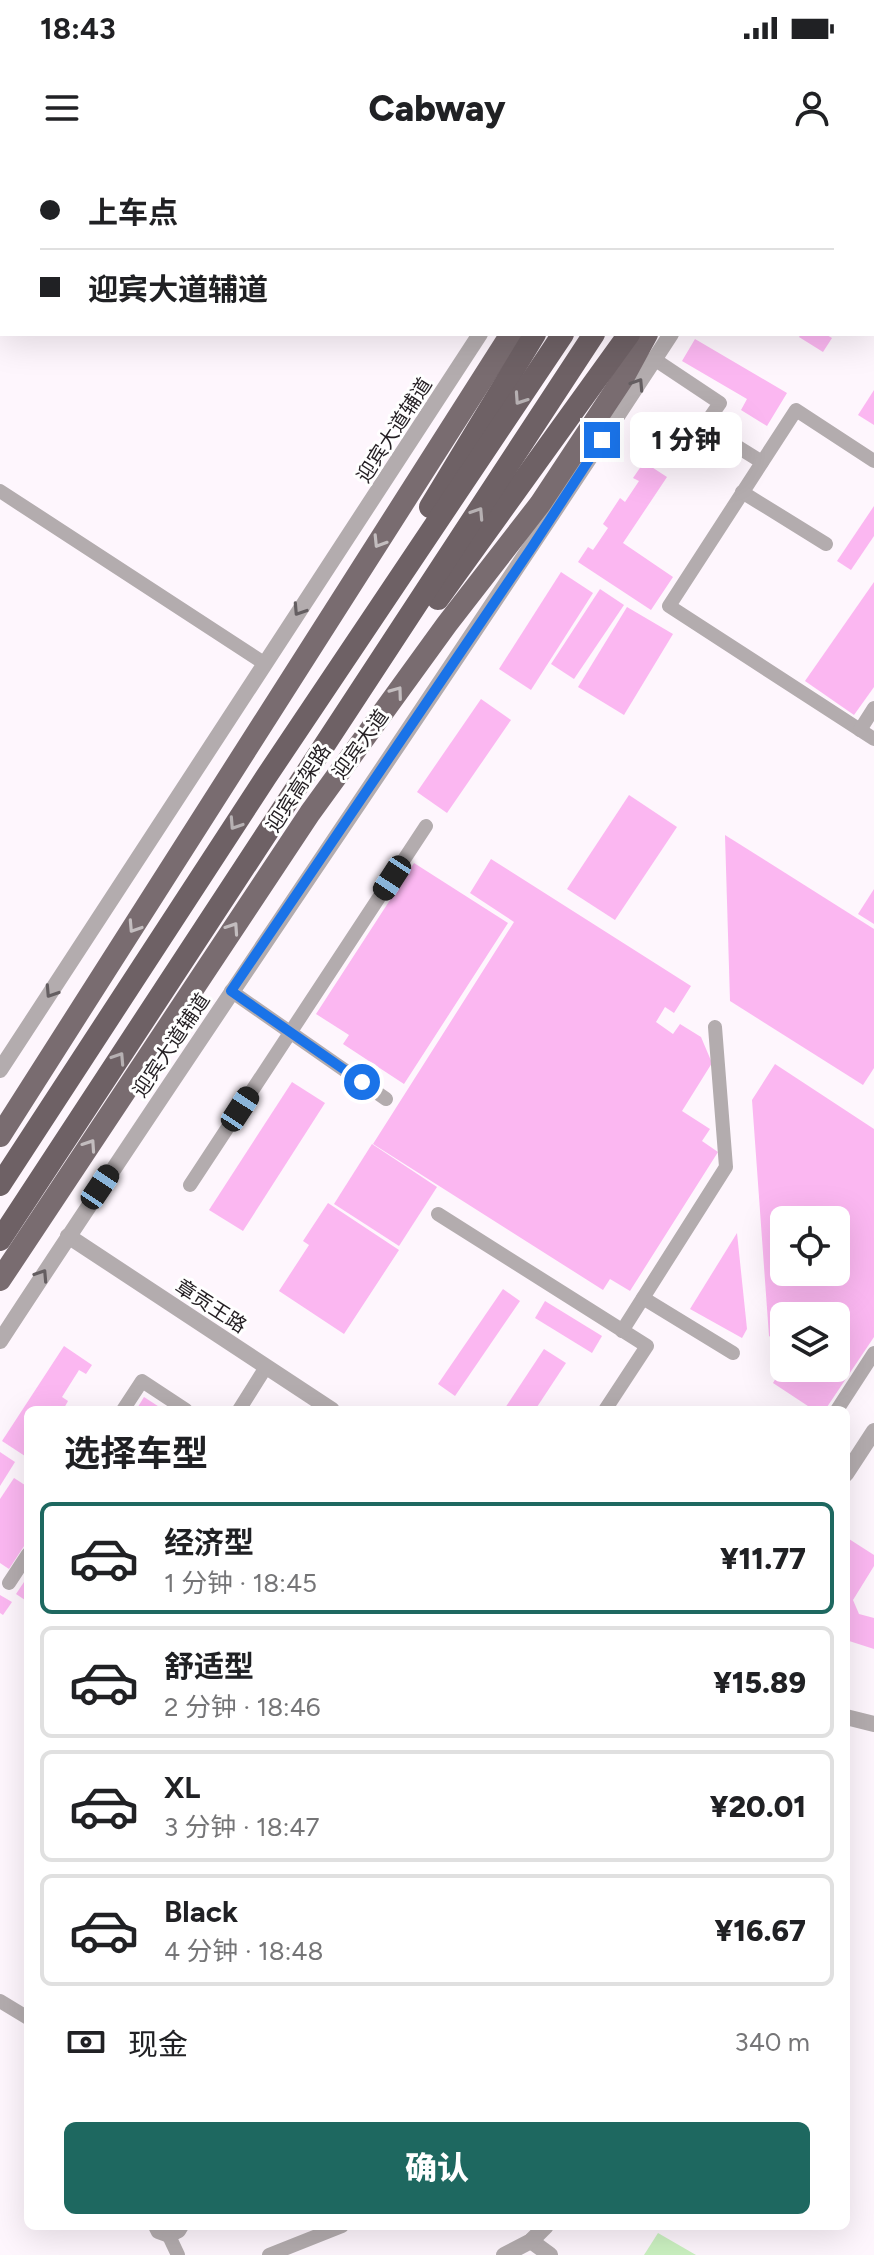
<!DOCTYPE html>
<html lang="zh">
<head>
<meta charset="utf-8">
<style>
	:root { --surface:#fff; --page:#f6f6f6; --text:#202124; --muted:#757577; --line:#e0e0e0; --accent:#1e6860 }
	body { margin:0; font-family:Figtree,"Noto Sans SC",sans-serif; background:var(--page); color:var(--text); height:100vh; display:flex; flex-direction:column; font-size:30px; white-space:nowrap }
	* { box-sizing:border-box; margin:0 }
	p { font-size:26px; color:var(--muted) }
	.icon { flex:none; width:44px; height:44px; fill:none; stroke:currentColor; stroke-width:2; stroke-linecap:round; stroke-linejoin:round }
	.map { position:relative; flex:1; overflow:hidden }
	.side { position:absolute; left:24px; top:1246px; width:826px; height:824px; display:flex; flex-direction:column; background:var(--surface); border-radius:12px; box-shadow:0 8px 32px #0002 }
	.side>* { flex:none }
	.top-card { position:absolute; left:0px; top:0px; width:874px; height:176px; box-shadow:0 8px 32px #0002; display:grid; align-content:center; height:176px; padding:0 40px; background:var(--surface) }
	.tools { position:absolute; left:770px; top:1046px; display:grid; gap:16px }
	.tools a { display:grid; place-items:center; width:80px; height:80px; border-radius:12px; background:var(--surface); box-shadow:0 8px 32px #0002; font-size:40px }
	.end { position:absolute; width:36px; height:36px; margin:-18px; border:10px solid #1a73e8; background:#fff; box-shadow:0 0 0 4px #fff }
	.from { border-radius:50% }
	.bubble { position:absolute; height:56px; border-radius:12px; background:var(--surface); box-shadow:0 8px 32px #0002; font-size:26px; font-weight:800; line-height:56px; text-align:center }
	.car { position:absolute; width:24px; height:48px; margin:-24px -12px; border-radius:10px; box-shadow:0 0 6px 2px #0007; background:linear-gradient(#222 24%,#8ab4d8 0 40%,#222 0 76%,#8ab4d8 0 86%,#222 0) }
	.top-card b { display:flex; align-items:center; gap:28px; height:76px; font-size:30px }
	.top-card b+b { border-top:2px solid var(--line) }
	.top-card i { width:20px; height:20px; background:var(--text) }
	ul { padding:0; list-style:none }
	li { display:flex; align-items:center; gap:24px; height:112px; margin:0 16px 12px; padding:0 24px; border:4px solid var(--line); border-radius:12px }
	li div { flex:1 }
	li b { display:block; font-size:30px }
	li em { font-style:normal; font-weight:800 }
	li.on { border-color:var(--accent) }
	li>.icon { width:72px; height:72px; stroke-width:1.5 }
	h2 { padding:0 40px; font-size:36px; line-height:96px }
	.pay { display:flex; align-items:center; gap:20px; height:88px; padding:0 40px; font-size:30px }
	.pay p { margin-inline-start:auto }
	.cta { display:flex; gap:16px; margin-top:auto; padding:16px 40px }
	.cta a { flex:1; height:92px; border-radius:12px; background:var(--accent); color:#fff; font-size:32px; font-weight:800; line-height:92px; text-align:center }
	.status { display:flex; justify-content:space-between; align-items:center; height:56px; padding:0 40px; background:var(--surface); direction:ltr }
	.status svg { height:22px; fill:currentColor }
	header { display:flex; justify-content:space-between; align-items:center; height:104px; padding:0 40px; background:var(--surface); font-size:36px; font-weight:800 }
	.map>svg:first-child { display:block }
</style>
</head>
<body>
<div class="status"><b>18:43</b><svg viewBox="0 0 49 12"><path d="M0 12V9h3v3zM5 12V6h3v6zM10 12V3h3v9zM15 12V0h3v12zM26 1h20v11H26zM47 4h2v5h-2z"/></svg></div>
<header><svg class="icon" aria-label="menu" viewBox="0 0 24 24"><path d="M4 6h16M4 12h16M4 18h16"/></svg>Cabway<svg class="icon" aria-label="person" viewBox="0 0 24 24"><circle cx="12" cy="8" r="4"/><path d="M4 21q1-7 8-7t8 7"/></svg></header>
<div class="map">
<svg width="874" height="2095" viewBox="0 0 874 2095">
	<rect width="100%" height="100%" fill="#fef6fd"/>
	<polygon fill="#cbf1c1" points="658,2073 696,2095 644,2095"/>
	<g fill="#fbb7f1" fill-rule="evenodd">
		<polygon points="801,174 825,174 832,178 823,192 799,177"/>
		<polygon points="695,179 787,233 767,266 741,250 747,239 682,201"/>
		<polygon points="874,230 874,265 858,255"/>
		<polygon points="644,302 667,317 623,383 673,417 651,450 578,402 588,387 593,390 608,368 603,364 620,338 625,342 639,321 633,318"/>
		<polygon points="874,346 874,376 851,410 837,401"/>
		<polygon points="561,412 593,433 531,530 499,509"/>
		<polygon points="874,422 874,527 854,555 805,521"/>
		<polygon points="600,429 624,445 574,519 551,504"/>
		<polygon points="627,447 673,474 624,555 578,527"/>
		<polygon points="481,539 511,560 447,653 417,632"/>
		<polygon points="629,635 677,667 615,760 567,729"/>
		<polygon points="725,675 874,769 874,908 863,925 730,841"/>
		<polygon points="491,699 691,826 674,853 665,847 656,862 673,874 680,864 701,877 712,903 682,951 710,969 702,981 718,992 630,1131 610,1119 603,1130 373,984 514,762 470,733"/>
		<polygon points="414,703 508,763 404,924 343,884 349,875 316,854"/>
		<polygon points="874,729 874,764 858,754"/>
		<path d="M 775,904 L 874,969 L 874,1177 L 825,1250 L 814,1250 L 773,1223 L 782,1208 L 836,1208 L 836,1156 L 784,1156 L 784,1186 L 769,1176 L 752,940 ZM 784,1060 L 836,1060 L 836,1112 L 784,1112 Z"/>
		<polygon points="292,922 325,943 243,1071 209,1050"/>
		<polygon points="372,984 437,1027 399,1086 334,1044"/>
		<polygon points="328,1043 399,1090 344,1174 279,1131 309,1085 303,1081"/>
		<polygon points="737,1073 747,1169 742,1178 690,1149"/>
		<polygon points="503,1129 520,1141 455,1236 438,1224"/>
		<polygon points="545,1141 602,1176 592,1193 535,1158"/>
		<polygon points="64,1186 92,1205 86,1214 79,1210 62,1237 68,1241 63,1250 28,1250 28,1298 2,1281"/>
		<polygon points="544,1189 566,1203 535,1250 508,1250 505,1248"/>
		<polygon points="144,1237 164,1250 136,1250"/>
		<polygon points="0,1292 15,1302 0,1326"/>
		<polygon points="14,1318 28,1327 28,1380 9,1409 0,1403 0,1339"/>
		<polygon points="849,1379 874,1395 874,1406 853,1440 859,1454 874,1458 874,1489 846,1480 846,1384"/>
		<polygon points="28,1416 28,1442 16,1434"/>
		<polygon points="0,1435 12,1442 3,1455 0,1453"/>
	</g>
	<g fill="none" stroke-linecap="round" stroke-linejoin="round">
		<g stroke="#b3acae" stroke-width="14">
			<polyline points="872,50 874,51"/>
			<polyline points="654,199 720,243 704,266 762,302"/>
			<polyline points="874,301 796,250 669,446 874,579"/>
			<polyline points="0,331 264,503"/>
			<polyline points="742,332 826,384"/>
			<polyline points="860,570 874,548"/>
			<polyline points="231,831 386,939"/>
			<polyline points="190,1025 426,666"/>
			<polyline points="438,1054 647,1186 605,1250"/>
			<polyline points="643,1138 733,1193"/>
			<polyline points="622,1171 726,1007 715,867"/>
			<polyline points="123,1250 142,1221 186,1250"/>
			<polyline points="239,1250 266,1207"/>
			<polyline points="837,1250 874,1193"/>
			<polyline points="9,1423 28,1394"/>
			<polyline points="0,1841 28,1858"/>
			<polyline points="155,2066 158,2072 169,2076 179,2071 182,2066"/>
			<polyline points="169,2076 178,2095"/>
			<polyline points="269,2095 342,2066"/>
		</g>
		<g stroke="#b3acae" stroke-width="16">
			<polyline points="594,2 595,0"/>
			<polyline points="782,2 784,0"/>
			<polyline points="0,910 480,174"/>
			<polyline points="68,1076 332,1250"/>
			<path d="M 0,1181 C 221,843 451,512 671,174"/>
			<polyline points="846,1314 874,1271"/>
			<polyline points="846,1557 874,1564"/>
			<polyline points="531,2081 550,2095"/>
			<polyline points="504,2095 531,2081 546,2066"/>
		</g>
		<g stroke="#796c70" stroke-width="22">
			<polyline points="742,2 744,0"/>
			<polyline points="0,976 511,174"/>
			<polyline points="0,1120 310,653 447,464 540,344 622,220 647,174"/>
		</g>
		<g stroke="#6e6165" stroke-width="22">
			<polyline points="630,2 631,0"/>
			<polyline points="671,2 673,0"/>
			<polyline points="704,2 705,0"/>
			<polyline points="430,347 535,174"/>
			<polyline points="438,439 629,174"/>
			<polyline points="0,1025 266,617 563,174"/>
			<polyline points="0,1080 594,174"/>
		</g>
	</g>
	<defs><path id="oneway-chevron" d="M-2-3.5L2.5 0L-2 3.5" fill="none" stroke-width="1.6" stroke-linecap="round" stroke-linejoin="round" transform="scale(2)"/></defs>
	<g stroke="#645e61">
		<use href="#oneway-chevron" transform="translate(638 224) rotate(-57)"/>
		<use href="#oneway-chevron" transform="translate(299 450) rotate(123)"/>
		<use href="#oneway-chevron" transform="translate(51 832) rotate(123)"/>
		<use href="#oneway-chevron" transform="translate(42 1115) rotate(-57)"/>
	</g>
	<g stroke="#b6b0b2">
		<use href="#oneway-chevron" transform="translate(520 239) rotate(124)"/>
		<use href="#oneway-chevron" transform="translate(478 353) rotate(-57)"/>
		<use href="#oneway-chevron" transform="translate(235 664) rotate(123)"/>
		<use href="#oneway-chevron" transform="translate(119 898) rotate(-57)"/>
	</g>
	<g stroke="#c3bdbf">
		<use href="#oneway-chevron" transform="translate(379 382) rotate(122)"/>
		<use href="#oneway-chevron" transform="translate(397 532) rotate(-54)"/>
		<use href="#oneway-chevron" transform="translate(134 767) rotate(123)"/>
		<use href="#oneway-chevron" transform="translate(233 768) rotate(-56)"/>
		<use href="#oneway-chevron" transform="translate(90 985) rotate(-56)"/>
	</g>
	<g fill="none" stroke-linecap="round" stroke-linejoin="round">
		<polyline stroke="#1a73e8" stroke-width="10" points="362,922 231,831 532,387 602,280"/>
	</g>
	<g text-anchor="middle" stroke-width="6" stroke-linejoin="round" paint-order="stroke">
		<g font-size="20" fill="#231e22" stroke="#fff">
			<text transform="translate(394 270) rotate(-57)" y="7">迎宾大道辅道</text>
			<text transform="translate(360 584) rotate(-54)" y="7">迎宾大道</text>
			<text transform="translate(298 628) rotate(-57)" y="7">迎宾高架路</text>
			<text transform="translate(171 885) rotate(-56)" y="7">迎宾大道辅道</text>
			<text transform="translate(211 1146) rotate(33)" y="7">章贡王路</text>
		</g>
	</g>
</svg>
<div class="tools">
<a><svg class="icon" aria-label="locate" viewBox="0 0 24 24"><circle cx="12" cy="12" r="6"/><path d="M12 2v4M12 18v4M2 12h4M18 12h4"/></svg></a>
<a><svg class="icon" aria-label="layers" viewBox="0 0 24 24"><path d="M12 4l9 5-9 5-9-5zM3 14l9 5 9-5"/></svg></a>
</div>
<i class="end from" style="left:362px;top:922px"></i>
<i class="end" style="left:602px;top:280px"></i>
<div class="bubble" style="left:630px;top:252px;width:112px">1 分钟</div>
<i class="car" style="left:392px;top:718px;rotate:213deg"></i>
<i class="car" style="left:240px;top:949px;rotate:33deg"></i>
<i class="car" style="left:100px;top:1027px;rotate:34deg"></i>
<div class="top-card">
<b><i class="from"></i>上车点</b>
<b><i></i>迎宾大道辅道</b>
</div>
<section class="side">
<h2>选择车型</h2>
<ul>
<li class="on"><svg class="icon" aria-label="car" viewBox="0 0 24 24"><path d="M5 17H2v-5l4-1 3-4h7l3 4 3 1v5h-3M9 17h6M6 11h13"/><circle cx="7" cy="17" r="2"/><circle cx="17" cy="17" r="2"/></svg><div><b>经济型</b><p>1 分钟 · 18:45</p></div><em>¥11.77</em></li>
<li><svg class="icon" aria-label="car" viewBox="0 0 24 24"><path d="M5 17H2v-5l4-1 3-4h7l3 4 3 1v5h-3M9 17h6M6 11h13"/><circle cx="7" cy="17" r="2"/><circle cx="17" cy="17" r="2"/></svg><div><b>舒适型</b><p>2 分钟 · 18:46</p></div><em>¥15.89</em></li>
<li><svg class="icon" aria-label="car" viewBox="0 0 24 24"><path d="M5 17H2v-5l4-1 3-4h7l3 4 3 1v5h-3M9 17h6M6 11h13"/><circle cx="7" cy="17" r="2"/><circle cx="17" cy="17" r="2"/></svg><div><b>XL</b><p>3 分钟 · 18:47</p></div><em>¥20.01</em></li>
<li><svg class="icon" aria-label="car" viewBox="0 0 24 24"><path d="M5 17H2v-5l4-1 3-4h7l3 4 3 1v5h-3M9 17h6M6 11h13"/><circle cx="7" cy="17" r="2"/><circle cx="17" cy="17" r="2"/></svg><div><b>Black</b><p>4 分钟 · 18:48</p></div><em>¥16.67</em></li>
</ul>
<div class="pay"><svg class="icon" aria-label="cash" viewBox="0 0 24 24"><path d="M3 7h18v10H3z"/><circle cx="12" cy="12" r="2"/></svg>现金<p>340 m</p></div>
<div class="cta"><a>确认</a></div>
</section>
</div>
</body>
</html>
